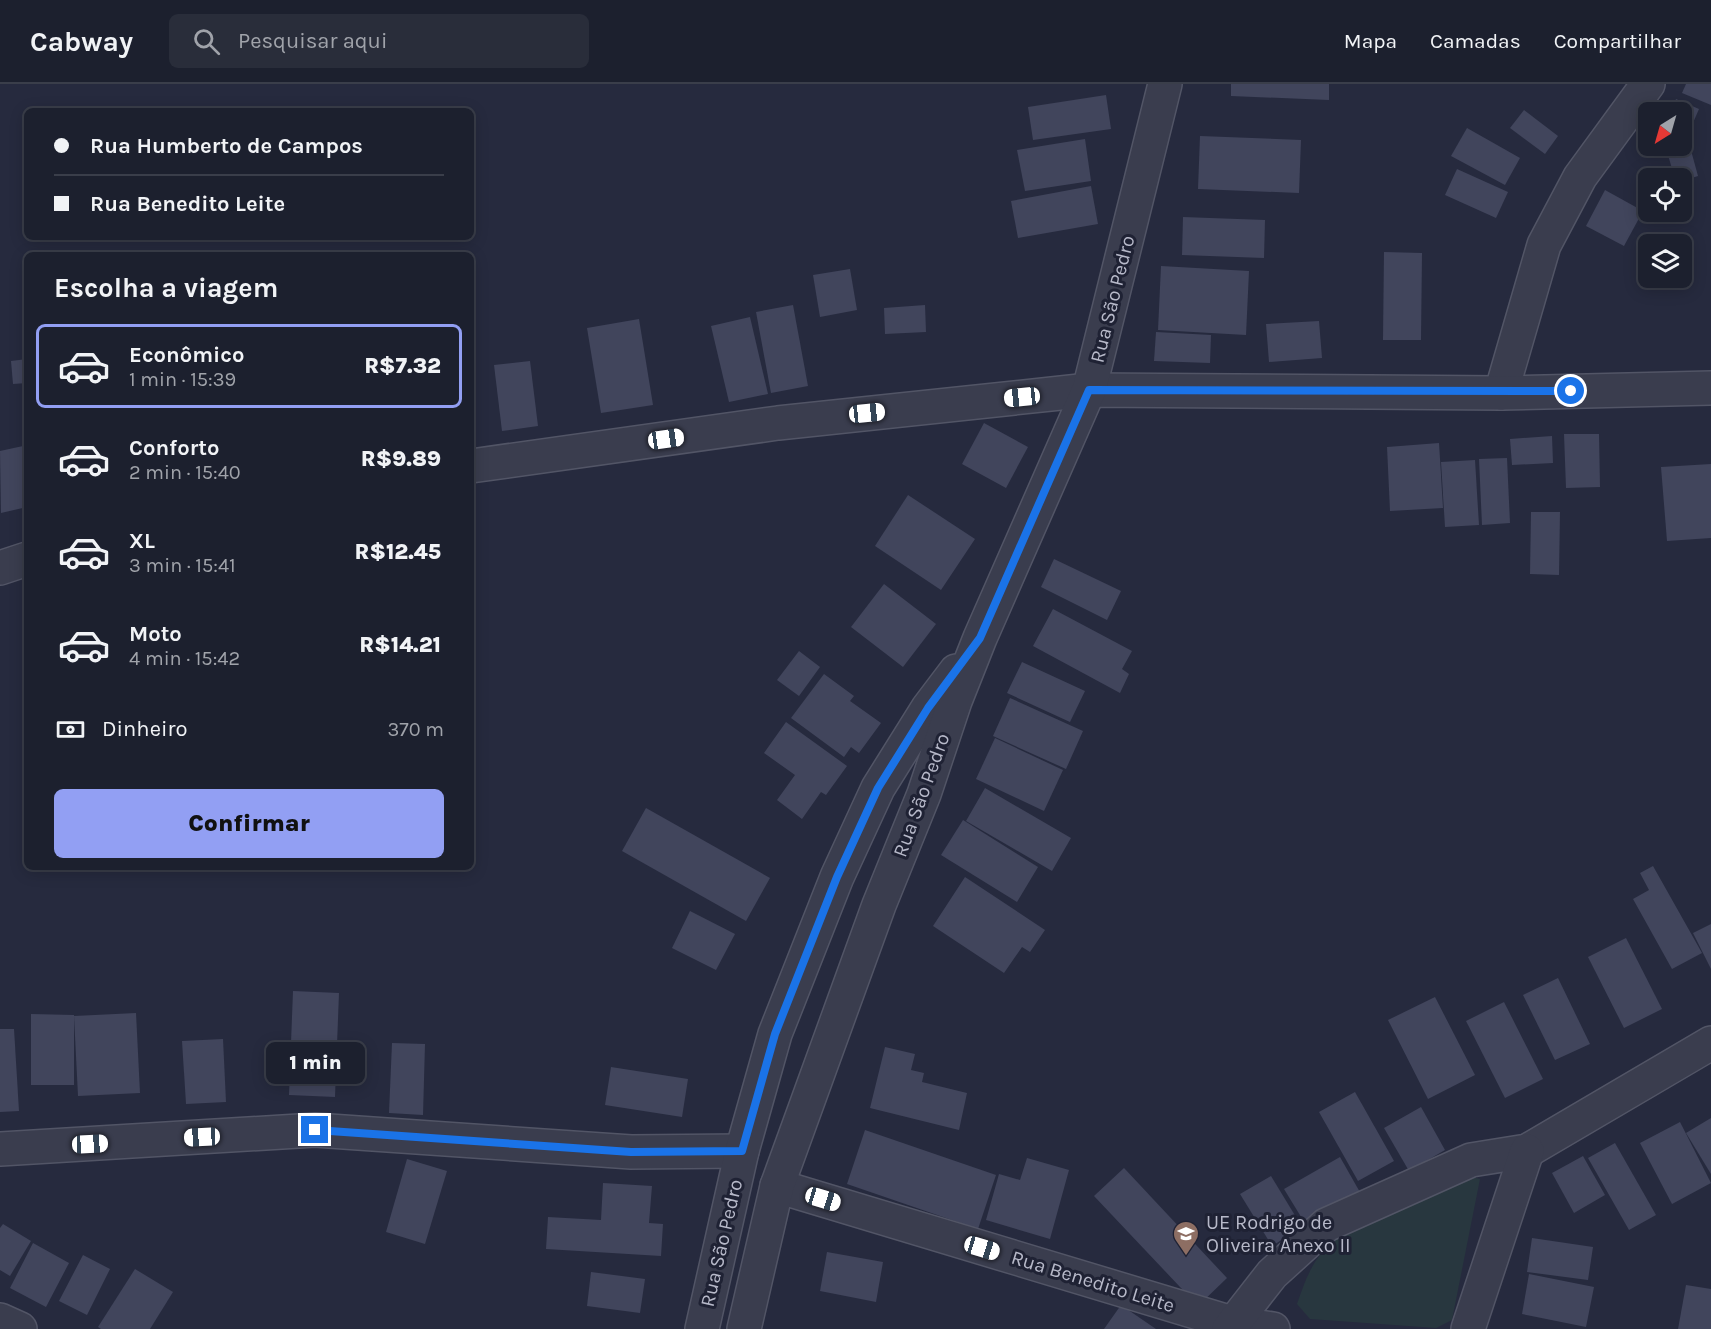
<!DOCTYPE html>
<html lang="pt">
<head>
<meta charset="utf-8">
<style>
	:root { --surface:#1c202e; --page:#292d3a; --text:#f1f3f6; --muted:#a0a3aa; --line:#3a3e4a; --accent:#929ff3 }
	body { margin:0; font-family:Karla,sans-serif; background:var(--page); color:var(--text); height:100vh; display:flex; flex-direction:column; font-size:22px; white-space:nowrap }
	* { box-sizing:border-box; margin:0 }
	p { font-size:20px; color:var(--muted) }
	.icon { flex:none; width:33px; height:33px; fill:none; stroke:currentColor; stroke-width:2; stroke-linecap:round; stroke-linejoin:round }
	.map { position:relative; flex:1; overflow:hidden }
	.details { position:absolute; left:24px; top:168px; width:450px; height:618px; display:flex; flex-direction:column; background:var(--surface); border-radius:9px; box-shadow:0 3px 15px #0003,0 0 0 2px var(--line) }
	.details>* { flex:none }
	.banner { position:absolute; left:24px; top:24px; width:450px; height:132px; border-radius:9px; box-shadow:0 3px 15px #0003,0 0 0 2px var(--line); display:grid; align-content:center; height:132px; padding:0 30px; background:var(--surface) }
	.needle { width:39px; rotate:217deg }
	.fabs { position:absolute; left:1638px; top:18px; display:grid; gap:12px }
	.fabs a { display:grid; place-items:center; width:54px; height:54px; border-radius:9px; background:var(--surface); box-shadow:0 3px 15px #0003,0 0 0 2px var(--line); font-size:30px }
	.end { position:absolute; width:27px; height:27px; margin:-14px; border:8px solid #1a73e8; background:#fff; box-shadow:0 0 0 3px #fff }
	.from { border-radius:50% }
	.bubble { position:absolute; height:42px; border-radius:9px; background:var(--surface); box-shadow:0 3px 15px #0003,0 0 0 2px var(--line); font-size:20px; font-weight:800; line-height:42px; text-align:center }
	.car { position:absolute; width:18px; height:36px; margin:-18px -9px; border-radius:8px; box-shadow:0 0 4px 2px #0007; background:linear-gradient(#fff 24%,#345 0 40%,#fff 0 76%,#345 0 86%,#fff 0) }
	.banner b { display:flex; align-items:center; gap:21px; height:57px; font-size:22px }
	.banner b+b { border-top:2px solid var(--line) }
	.banner i { width:15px; height:15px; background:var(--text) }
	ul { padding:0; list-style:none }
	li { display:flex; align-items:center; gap:18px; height:84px; margin:0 12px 9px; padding:0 18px; border:3px solid transparent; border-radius:9px }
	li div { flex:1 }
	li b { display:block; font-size:22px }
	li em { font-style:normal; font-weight:800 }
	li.active { border-color:var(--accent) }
	li>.icon { width:54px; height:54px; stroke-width:1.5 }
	h2 { padding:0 30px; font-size:27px; line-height:72px }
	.pay { display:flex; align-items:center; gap:15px; height:66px; padding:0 30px; font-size:22px }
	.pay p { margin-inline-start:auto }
	.action { display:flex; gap:12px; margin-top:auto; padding:12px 30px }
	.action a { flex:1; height:69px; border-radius:9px; background:var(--accent); color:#111; font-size:24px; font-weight:800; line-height:69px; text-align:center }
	header { display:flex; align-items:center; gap:36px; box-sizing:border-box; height:84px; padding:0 30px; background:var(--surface); border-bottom:2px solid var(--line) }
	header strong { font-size:28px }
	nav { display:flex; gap:33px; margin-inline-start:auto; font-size:21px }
	.search { width:420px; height:54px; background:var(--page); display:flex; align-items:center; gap:15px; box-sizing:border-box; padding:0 21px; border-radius:9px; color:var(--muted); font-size:22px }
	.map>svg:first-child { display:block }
</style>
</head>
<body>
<header>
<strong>Cabway</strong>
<div class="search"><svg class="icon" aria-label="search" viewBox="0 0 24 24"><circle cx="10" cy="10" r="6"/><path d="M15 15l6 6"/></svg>Pesquisar aqui</div>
<nav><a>Mapa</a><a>Camadas</a><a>Compartilhar</a></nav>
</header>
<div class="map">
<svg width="1711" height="1245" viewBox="0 0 1711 1245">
	<rect width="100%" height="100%" fill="#262a3e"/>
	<path fill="#28373f" d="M 1469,1092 L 1480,1095 L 1452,1236 L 1436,1244 L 1310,1235 L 1297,1220 C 1303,1203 1309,1184 1321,1170 C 1356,1128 1420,1112 1469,1092 Z"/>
	<g fill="#41455c">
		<polygon points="1231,0 1329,0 1329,16 1231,12"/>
		<polygon points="1686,0 1711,0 1711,21 1682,9"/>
		<polygon points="1106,11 1111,45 1033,56 1028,23"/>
		<polygon points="1676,15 1699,25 1689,48 1682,45 1682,28 1671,28"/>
		<polygon points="1524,26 1558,52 1545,70 1510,44"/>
		<polygon points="1467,44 1520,74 1505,101 1451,72"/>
		<polygon points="1200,52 1301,56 1299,109 1198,105"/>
		<polygon points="1085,55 1091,97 1025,107 1017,66"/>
		<polygon points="1689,59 1698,92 1682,97 1675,94 1666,65"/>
		<polygon points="1457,85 1508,108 1496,134 1445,111"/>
		<polygon points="1091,102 1098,140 1018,154 1011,117"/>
		<polygon points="1605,106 1643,127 1624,162 1586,142"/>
		<polygon points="1183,133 1265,136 1264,174 1182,171"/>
		<polygon points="1384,168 1422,169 1421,256 1383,256"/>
		<polygon points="1161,182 1249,187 1246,251 1158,246"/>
		<polygon points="850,185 857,226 820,233 813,191"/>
		<polygon points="793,221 808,302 771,309 756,228"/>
		<polygon points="925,221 926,248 885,250 884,224"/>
		<polygon points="750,233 768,310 729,318 711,242"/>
		<polygon points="639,235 653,321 601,329 587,244"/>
		<polygon points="1319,237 1322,274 1269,278 1266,240"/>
		<polygon points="1156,248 1211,251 1210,279 1154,277"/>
		<polygon points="27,275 27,299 13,300 11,277"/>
		<polygon points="530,277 538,342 502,347 494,281"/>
		<polygon points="984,339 1028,363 1006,404 962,380"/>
		<polygon points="1564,350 1599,350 1600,403 1566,404"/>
		<polygon points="1552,352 1553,379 1512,381 1510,355"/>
		<polygon points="1439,359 1443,424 1390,427 1387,363"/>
		<polygon points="23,362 27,379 27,423 1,429 0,367"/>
		<polygon points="1507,374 1510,439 1482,441 1479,375"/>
		<polygon points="1475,376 1479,441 1445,443 1441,378"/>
		<polygon points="1711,380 1711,454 1667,457 1661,383"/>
		<polygon points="908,411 975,455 941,506 875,462"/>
		<polygon points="1531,428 1560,428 1559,491 1530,490"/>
		<polygon points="1054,475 1121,507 1107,536 1041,503"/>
		<polygon points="884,500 936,540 903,583 851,543"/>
		<polygon points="1053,525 1132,567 1122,585 1129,590 1120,609 1033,562"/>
		<polygon points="799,567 820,583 799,612 777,596"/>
		<polygon points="1022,578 1085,607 1070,638 1007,609"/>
		<polygon points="824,590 854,612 850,617 881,639 859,669 851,663 844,673 791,634"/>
		<polygon points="1010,614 1083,647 1066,685 993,652"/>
		<polygon points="786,638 847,682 826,711 821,708 802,735 777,716 795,691 764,669"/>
		<polygon points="995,654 1063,686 1044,727 976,695"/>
		<polygon points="985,704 1071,754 1052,787 966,737"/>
		<polygon points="646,724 770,794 746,837 622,767"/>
		<polygon points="963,736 1038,783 1017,818 941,771"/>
		<polygon points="1653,782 1702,869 1672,885 1633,815 1649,806 1640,789"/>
		<polygon points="965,793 1045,846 1030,868 1022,863 1004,889 933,842"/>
		<polygon points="690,827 735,850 716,886 672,864"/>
		<polygon points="1711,840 1711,885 1693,849"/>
		<polygon points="1626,854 1662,925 1624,944 1588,873"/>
		<polygon points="1558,894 1590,960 1555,976 1523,911"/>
		<polygon points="293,907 339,909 335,1013 289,1011"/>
		<polygon points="1435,913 1475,991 1428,1015 1388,936"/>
		<polygon points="1504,918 1543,995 1505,1014 1466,937"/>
		<polygon points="136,929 140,1009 78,1012 74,932"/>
		<polygon points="31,930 74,931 74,1001 31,1001"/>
		<polygon points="0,945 14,945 19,1027 0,1028"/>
		<polygon points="223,955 226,1018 186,1020 182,957"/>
		<polygon points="392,959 425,960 423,1031 389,1029"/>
		<polygon points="885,963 915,970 911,986 924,989 922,998 967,1009 959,1046 870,1024"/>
		<polygon points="611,983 688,995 682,1033 605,1021"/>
		<polygon points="1355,1008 1394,1077 1358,1097 1319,1028"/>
		<polygon points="1421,1023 1445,1066 1409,1087 1384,1044"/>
		<polygon points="1711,1034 1711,1090 1686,1049"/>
		<polygon points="1680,1038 1711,1099 1672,1120 1640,1059"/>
		<polygon points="865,1046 996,1091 978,1145 847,1100"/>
		<polygon points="1615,1059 1656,1131 1629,1146 1588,1074"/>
		<polygon points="1583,1072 1605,1111 1574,1129 1552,1089"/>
		<polygon points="1340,1073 1361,1110 1306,1141 1284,1105"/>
		<polygon points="1027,1074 1069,1086 1050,1155 986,1136 999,1090 1020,1096"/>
		<polygon points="407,1075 447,1087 425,1160 386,1148"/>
		<polygon points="1124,1084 1227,1194 1198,1222 1094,1112"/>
		<polygon points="1271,1092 1302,1143 1272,1162 1240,1110"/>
		<polygon points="603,1099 652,1102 649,1139 663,1140 661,1172 546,1165 548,1133 601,1136"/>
		<polygon points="3,1140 31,1157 10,1192 0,1186 0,1144"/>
		<polygon points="1532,1154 1593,1163 1588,1196 1527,1188"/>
		<polygon points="33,1159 69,1179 46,1223 10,1204"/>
		<polygon points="827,1168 883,1178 876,1218 820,1207"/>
		<polygon points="83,1171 110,1185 87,1231 59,1217"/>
		<polygon points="135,1185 173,1208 150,1245 101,1245 98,1243"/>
		<polygon points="591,1188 645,1195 640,1229 587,1222"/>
		<polygon points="1529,1190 1594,1203 1586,1243 1522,1230"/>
		<polygon points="1686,1201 1711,1205 1711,1245 1678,1245"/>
		<polygon points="1121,1221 1156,1245 1104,1245"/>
	</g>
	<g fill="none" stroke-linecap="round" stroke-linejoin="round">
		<defs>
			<g id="minor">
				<polyline points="1501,309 1544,161 1580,93 1648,0"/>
				<polyline points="471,382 778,339 1089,306 1501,309 1711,304"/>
				<polyline points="0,484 27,475"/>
				<polyline points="0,1065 315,1046 631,1068 742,1067"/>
				<polyline points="777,1102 1232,1239 1273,1245"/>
				<polyline points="0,1236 20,1245"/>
				<polyline points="702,1245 742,1067 775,950 837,793 878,704 928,624 956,587"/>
				<polyline points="744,1245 777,1102 879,821 924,710 955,617 980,554 1089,306 1165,0"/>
				<polyline points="1229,1245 1272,1190 1326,1141 1471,1076 1527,1067 1711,959"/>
				<polyline points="1468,1245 1527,1067"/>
			</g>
		</defs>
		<use href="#minor" stroke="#525566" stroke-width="36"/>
		<use href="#minor" stroke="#3a3d4e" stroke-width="33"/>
	</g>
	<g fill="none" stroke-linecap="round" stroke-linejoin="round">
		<polyline stroke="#1a73e8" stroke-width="8" points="315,1046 631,1068 742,1067 775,950 837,793 878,704 928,624 980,554 1089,306 1571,307"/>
	</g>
	<defs>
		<symbol id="school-pin" viewBox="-11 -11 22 30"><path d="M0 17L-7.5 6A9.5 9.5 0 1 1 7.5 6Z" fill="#8d6e63" stroke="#1f2234"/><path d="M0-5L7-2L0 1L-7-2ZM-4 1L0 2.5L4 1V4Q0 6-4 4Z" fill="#fff"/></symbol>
	</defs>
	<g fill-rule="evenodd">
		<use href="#school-pin" x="1171" y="1135" width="30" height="40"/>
	</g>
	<g text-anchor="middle" stroke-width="6" stroke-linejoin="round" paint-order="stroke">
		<g font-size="20" fill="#b7b9c9" stroke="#1f2234">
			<text transform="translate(1112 215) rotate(-76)" y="7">Rua São Pedro</text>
			<text transform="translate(921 711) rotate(-70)" y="7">Rua São Pedro</text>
			<text transform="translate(721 1159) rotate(-77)" y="7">Rua São Pedro</text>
			<text transform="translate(1093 1197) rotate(17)" y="7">Rua Benedito Leite</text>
		</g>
		<g font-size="20" fill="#b7b9c9" stroke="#1f2234" text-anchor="start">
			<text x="1206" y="1145">UE Rodrigo de<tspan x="1206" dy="23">Oliveira Anexo II</tspan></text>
		</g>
	</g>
</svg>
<div class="fabs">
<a><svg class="needle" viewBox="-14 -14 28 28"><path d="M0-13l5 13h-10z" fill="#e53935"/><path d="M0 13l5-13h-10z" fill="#a0a3aa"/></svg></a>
<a><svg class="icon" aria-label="locate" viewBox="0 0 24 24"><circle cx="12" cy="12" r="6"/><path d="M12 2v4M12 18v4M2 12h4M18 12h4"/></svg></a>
<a><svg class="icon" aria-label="layers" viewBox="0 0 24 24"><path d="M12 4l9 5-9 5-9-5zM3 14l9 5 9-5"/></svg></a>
</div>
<i class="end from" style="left:1571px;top:307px"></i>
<i class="end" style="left:315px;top:1046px"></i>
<div class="bubble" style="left:266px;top:958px;width:99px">1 min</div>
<i class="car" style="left:1022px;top:313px;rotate:264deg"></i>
<i class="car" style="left:867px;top:329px;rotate:84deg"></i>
<i class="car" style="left:666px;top:355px;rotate:82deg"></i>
<i class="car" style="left:202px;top:1053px;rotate:267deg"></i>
<i class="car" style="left:90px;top:1060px;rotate:87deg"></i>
<i class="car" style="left:823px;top:1115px;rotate:107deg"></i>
<i class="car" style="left:982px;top:1164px;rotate:107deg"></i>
<div class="banner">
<b><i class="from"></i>Rua Humberto de Campos</b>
<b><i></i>Rua Benedito Leite</b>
</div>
<section class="details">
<h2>Escolha a viagem</h2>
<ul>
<li class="active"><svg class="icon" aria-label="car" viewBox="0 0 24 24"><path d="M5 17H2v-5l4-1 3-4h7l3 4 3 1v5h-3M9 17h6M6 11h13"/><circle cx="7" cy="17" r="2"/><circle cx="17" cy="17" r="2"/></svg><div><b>Econômico</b><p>1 min · 15:39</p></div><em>R$7.32</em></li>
<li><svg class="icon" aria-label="car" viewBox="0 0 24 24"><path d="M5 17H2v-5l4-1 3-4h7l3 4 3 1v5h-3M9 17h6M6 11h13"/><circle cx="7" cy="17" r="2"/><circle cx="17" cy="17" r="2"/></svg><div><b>Conforto</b><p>2 min · 15:40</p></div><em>R$9.89</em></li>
<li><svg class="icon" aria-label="car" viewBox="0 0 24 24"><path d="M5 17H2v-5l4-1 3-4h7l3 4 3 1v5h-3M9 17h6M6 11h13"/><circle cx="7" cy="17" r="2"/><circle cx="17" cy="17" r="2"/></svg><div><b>XL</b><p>3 min · 15:41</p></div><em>R$12.45</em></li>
<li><svg class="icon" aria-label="car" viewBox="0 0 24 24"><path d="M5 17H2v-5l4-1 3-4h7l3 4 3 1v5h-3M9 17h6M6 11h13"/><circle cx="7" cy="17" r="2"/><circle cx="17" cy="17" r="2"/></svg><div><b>Moto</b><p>4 min · 15:42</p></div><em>R$14.21</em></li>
</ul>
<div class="pay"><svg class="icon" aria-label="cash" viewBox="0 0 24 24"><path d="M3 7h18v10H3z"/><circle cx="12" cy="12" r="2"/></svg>Dinheiro<p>370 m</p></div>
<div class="action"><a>Confirmar</a></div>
</section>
</div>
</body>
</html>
